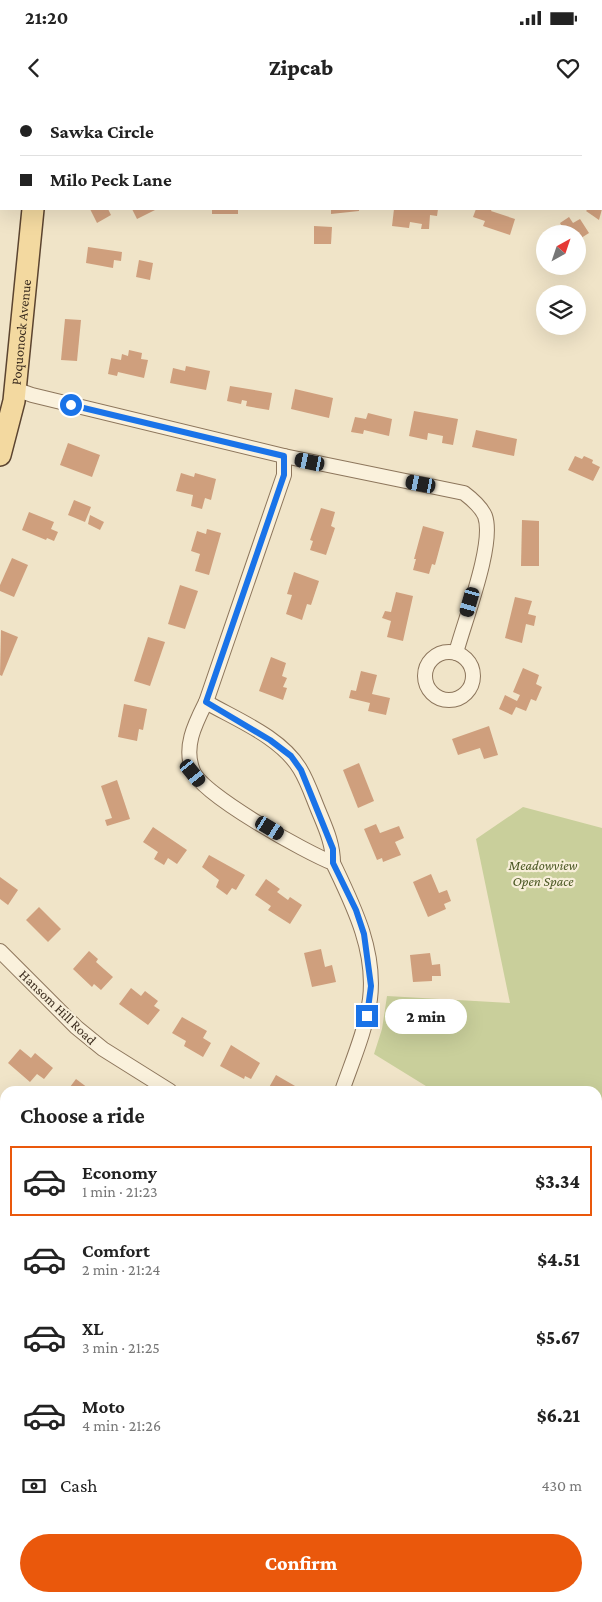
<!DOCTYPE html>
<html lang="en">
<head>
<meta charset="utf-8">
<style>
	:root { --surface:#fff; --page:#f2f2f2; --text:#222; --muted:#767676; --line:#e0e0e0; --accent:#ea580c }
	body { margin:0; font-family:"Crimson Pro",serif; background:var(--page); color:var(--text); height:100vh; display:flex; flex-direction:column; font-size:19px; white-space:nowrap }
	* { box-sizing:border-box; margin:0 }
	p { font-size:16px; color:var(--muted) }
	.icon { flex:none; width:28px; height:28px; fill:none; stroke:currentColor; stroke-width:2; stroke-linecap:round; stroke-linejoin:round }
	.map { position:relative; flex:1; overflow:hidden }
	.side { position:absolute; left:0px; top:986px; width:602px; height:516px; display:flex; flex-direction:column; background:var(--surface); border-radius:15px 15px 0 0; box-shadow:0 5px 20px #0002 }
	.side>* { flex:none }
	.hud { position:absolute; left:0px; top:0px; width:602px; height:110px; box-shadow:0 5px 20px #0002; display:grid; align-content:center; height:110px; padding:0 20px; background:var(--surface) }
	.needle { width:32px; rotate:40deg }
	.tools { position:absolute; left:536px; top:125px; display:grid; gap:10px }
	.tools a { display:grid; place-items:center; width:50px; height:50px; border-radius:50%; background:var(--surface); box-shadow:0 5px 20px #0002; font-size:25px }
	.end { position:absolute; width:22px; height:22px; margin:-11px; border:6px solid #1a73e8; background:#fff; box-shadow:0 0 0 2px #fff }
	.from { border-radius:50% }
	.bubble { position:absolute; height:35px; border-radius:18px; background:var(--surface); box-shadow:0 5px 20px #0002; font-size:16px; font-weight:800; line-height:35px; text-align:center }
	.car { position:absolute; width:15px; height:30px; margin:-15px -8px; border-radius:6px; box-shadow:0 0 4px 1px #0007; background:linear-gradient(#222 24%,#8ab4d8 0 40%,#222 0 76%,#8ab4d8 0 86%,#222 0) }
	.hud b { display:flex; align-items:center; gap:18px; height:48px; font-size:19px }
	.hud b+b { border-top:1px solid var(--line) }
	.hud i { width:12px; height:12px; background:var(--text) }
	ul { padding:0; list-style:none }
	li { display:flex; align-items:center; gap:15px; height:70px; margin:0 10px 8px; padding:0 10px; border:2px solid transparent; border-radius:0px }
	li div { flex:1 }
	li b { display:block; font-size:19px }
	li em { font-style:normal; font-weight:800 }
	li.selected { border-color:var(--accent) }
	li>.icon { width:45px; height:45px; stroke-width:1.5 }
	h2 { padding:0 20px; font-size:22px; line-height:60px }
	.pay { display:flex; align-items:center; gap:12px; height:55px; padding:0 20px; font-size:19px }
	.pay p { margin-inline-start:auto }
	.cta { display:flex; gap:10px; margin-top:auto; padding:10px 20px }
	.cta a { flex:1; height:58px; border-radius:30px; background:var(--accent); color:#fff; font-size:20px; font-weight:800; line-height:58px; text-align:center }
	.status { display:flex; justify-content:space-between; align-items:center; height:35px; padding:0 25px; background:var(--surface); direction:ltr }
	.status svg { height:14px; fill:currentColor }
	header { display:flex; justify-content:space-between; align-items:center; height:65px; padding:0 20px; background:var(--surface); font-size:22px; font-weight:800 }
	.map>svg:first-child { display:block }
</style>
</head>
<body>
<div class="status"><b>21:20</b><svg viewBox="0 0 49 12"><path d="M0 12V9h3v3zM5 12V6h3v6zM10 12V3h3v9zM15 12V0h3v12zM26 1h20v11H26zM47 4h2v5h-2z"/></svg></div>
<header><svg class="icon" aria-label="back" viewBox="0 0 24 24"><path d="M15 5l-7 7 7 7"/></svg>Zipcab<svg class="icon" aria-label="heart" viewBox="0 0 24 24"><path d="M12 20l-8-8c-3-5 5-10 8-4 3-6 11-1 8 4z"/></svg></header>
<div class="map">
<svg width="602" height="1502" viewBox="0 0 602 1502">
	<rect width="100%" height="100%" fill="#f0e4c8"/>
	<polygon fill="#e6deb5" points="598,1173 602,1174 602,1502 590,1502 581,1498 598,1498"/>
	<polygon fill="#c9cf9b" points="523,707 602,728 602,1164 598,1163 598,991 434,991 374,954 382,929 387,896 510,903 476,739"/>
	<g fill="#cf9f7d">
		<polygon points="90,109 108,109 111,115 97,123"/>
		<polygon points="132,109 157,109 137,119"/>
		<rect x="212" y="109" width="26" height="5"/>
		<polygon points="331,109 359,109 359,111 331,114"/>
		<polygon points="394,109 438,109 437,116 430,115 429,129 421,129 422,124 410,122 409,128 392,126"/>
		<polygon points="476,109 492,109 491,111 515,119 510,135 483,126 485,121 473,117"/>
		<polygon points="588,109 602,109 599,120 586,111"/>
		<polygon points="569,117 573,123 580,119 589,133 578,140 578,134 566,134 560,123"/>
		<polygon points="314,126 332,127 331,144 314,144"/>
		<polygon points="88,147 122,152 121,161 114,160 113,168 86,163"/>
		<polygon points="139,160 153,163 150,180 136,177"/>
		<polygon points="65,219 81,220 77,261 61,260"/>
		<polygon points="129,250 142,253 141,259 148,260 144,278 118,272 117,276 108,274 111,258 121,260 122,254 128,256"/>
		<polygon points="186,266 210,271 206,290 170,283 173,268 185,271"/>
		<polygon points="230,286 272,293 269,310 246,306 247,301 242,300 241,304 227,301"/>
		<polygon points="295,289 333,298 329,318 291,309"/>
		<polygon points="414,311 458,319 453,345 442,343 443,336 428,333 427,340 409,336"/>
		<polygon points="368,313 392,319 389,336 364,330 363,334 351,332 355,317 366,319"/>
		<polygon points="476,330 517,339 514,356 472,347"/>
		<polygon points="68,343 100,355 92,377 60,365"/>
		<polygon points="575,356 582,359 584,356 593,360 592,363 600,367 593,381 568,370"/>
		<polygon points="181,373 194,377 195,373 216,379 211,400 205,398 202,409 191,406 193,395 176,391"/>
		<polygon points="74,400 91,407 85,422 68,415"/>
		<polygon points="321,408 335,412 331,426 335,428 326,455 310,450 313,441 310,440"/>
		<polygon points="29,412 54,422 51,429 58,432 54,441 47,438 46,440 22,430"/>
		<polygon points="90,415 104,422 100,430 88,424"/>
		<polygon points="522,420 539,421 539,466 521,466"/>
		<polygon points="423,426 444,432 435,465 432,464 429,474 413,470 416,459 414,459"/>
		<polygon points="207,429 221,433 209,475 195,471 200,454 191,451 197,431 206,434"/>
		<polygon points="12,458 28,465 14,497 0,491 0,485"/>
		<polygon points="294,472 319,481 311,505 307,504 302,520 286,514 292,495 287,494"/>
		<polygon points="180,485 198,491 185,529 168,524"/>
		<polygon points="396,492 413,496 403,541 387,537 391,521 382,518 385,511 391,512"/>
		<polygon points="515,497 532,501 528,514 536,516 534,526 526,524 522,543 505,538"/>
		<polygon points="1,530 18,537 2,576 0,575"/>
		<polygon points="148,537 165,542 150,586 134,581"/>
		<polygon points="271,557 286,563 282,576 287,578 283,587 287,588 283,600 259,591"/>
		<polygon points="523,568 539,575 536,584 542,587 536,601 531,599 526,611 516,607 512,615 499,609 505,595 517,601 520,595 513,592"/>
		<polygon points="361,571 377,575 372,594 390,598 386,615 368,611 370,603 349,598 351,590 356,591"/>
		<polygon points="124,604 147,609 143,630 139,629 137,641 118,637"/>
		<polygon points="489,626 498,655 484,659 480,648 458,655 452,639"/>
		<polygon points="359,663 374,701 358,708 343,670"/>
		<polygon points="117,680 130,719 107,726 105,720 112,718 101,686"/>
		<polygon points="376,724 380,733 399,726 404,738 395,742 401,755 383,762 382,758 377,760 364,729"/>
		<polygon points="153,727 187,750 177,764 168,758 164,765 154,759 158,752 143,742"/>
		<polygon points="209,755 245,775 236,790 232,788 227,795 216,787 219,780 202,767"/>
		<polygon points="431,774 439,793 447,790 451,801 444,804 446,809 428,817 413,782"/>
		<polygon points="0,777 18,790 8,805 0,799"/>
		<polygon points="266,779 280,789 277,792 288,800 290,797 302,805 290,824 268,810 271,806 255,795"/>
		<polygon points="39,807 61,829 48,842 26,820"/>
		<polygon points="321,849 325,867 332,865 336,882 312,887 304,853"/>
		<polygon points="89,851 98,859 96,862 113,877 101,890 94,884 92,887 73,869"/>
		<polygon points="430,853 432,865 440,864 441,876 432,876 432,881 413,882 410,855"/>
		<polygon points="131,888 141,896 145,891 158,901 154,906 160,910 148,925 119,904"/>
		<polygon points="182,917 207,931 203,938 211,943 203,957 184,946 186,941 172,933"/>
		<polygon points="231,945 260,963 251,979 245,976 244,979 220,966"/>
		<polygon points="20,949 31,958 35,953 53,968 44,979 37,974 30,982 8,963"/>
		<polygon points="276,975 302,990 301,991 267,991"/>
		<polygon points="76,979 92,991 67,991"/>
		<polygon points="53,1498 77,1498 73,1502 46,1502"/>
		<polygon points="220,1498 241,1498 244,1502 217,1502 216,1500"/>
	</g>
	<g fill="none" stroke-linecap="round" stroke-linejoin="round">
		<defs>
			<g id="minor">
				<path d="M 15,289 L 32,295 L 284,356 L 464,393 C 472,399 481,407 485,416 C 495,444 464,522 456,553"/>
				<path d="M 284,356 L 284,375 L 206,602 C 195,624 183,647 193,671 C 202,695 307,753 333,763 C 353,805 376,850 370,899 C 366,930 352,962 342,991"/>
				<circle cx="449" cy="576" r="24"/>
				<path d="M 206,602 C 237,620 281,637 300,669 C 308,682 313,698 319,712 C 326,729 333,744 333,763"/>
				<polyline points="0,851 76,927 103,949 170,991"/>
				<polyline points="0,1181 5,1184"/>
			</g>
			<g id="primary">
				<polyline points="41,1 42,0"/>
				<path id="s1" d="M 0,355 L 14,301 L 33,109"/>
			</g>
		</defs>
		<use href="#minor" stroke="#8d765c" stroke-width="16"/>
		<use href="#primary" stroke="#5b4430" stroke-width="24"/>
		<use href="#minor" stroke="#faf1dc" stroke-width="14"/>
		<use href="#primary" stroke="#f3d9a0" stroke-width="21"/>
	</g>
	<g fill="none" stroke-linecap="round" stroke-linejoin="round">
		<polyline stroke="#1a73e8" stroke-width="6" points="71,305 284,356 284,375 206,602 270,640 291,656 301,670 333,749 333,763 356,810 364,834 371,886 367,916"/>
	</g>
	<g text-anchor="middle" stroke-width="4.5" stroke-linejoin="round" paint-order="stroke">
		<g font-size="14" fill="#3d2e20" stroke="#f7eed8">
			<text dy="5" stroke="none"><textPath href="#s1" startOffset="125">Poquonock Avenue</textPath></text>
			<text transform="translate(58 907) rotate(44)" y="5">Hansom Hill Road</text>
		</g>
		<g font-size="14" font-style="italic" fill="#4d5a26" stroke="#f7eed8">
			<text x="543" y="770">Meadowview<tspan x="543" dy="16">Open Space</tspan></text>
		</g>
	</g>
</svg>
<div class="tools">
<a><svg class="needle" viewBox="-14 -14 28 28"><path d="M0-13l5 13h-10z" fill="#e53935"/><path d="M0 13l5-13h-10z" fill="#767676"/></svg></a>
<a><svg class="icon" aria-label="layers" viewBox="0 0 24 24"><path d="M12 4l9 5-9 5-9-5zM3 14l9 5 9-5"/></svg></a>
</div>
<i class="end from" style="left:71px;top:305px"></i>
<i class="end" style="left:367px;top:916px"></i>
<div class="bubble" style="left:385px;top:899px;width:82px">2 min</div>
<i class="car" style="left:310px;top:362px;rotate:282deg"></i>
<i class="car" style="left:421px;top:384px;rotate:281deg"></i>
<i class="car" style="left:470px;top:502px;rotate:196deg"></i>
<i class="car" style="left:193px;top:673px;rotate:141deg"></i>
<i class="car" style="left:270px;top:728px;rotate:121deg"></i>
<div class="hud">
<b><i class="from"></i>Sawka Circle</b>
<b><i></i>Milo Peck Lane</b>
</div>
<section class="side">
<h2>Choose a ride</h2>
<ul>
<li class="selected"><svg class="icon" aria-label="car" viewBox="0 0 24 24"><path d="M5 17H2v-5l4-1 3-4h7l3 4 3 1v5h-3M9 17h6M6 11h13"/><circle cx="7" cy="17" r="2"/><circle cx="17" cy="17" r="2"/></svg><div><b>Economy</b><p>1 min · 21:23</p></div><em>$3.34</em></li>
<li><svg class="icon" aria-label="car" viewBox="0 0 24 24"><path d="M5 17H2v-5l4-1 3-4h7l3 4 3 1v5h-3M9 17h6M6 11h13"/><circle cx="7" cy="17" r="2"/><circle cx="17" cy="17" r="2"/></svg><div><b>Comfort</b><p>2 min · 21:24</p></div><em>$4.51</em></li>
<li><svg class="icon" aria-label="car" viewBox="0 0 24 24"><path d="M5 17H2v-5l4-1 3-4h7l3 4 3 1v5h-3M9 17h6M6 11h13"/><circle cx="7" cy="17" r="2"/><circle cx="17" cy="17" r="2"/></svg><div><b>XL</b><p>3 min · 21:25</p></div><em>$5.67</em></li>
<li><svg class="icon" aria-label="car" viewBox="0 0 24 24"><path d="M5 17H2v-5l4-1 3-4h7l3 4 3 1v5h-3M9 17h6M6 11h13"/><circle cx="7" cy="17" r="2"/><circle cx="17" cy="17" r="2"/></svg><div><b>Moto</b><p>4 min · 21:26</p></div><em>$6.21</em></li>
</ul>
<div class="pay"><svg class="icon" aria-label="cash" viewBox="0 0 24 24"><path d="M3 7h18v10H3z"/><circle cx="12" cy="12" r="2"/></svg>Cash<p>430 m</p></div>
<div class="cta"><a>Confirm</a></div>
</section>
</div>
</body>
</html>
